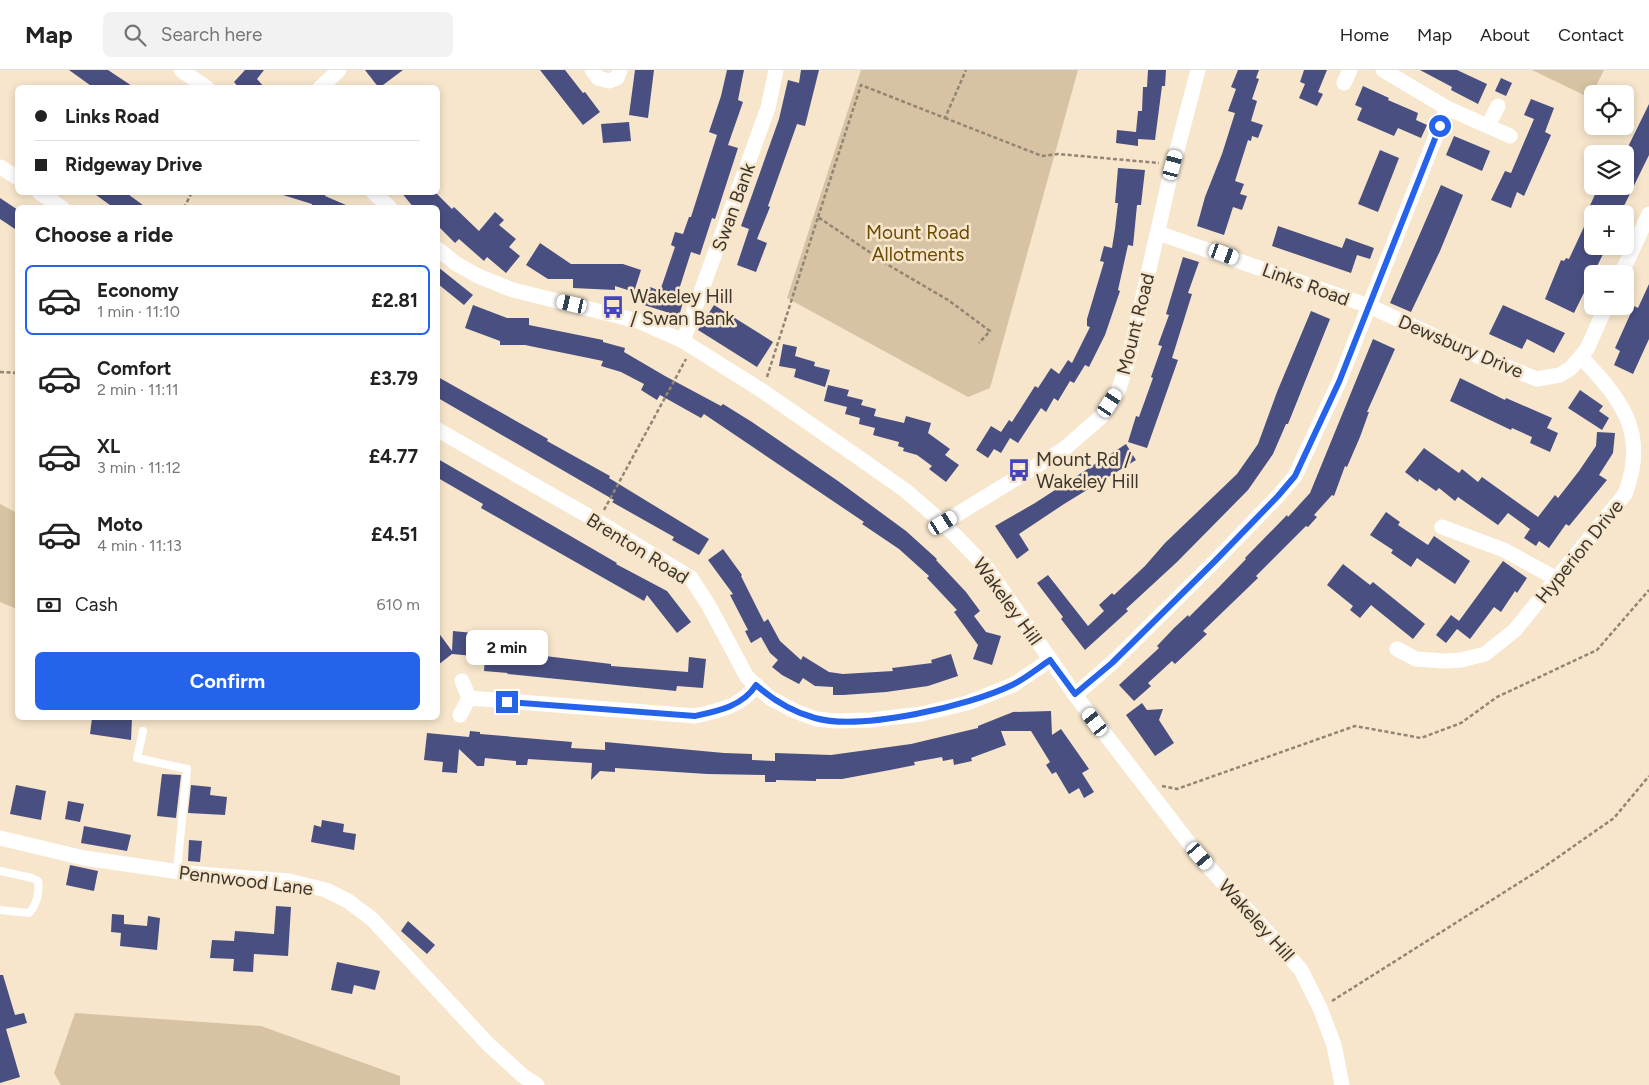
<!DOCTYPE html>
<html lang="en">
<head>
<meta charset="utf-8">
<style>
	:root { --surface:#fff; --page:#f2f2f2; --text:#222; --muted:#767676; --line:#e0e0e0; --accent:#2563eb }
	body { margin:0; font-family:Figtree,sans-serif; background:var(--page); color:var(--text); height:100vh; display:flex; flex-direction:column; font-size:19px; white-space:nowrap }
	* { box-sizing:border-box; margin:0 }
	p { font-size:16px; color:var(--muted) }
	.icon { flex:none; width:28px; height:28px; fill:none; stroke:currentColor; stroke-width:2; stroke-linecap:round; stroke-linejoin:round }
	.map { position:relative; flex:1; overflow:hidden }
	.side { position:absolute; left:15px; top:135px; width:425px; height:515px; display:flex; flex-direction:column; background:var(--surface); border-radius:8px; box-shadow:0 2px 8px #0003 }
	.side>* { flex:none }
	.banner { position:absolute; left:15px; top:15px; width:425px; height:110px; border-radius:8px; box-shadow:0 2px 8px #0003; display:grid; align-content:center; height:110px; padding:0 20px; background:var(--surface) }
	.controls { position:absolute; left:1584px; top:15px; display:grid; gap:10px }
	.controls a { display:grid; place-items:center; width:50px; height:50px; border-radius:8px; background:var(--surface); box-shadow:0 2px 8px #0003; font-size:25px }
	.end { position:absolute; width:22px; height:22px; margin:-11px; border:6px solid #2563eb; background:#fff; box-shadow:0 0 0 2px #fff }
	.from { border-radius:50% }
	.bubble { position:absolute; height:35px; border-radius:8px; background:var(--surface); box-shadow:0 2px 8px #0003; font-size:16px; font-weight:700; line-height:35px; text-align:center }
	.car { position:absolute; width:15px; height:30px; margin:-15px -8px; border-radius:6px; box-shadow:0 0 4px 1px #0007; background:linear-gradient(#fff 24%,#345 0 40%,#fff 0 76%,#345 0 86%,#fff 0) }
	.banner b { display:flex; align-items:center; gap:18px; height:48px; font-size:19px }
	.banner b+b { border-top:1px solid var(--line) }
	.banner i { width:12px; height:12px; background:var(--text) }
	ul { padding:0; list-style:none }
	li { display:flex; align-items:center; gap:15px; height:70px; margin:0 10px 8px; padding:0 10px; border:2px solid transparent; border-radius:8px }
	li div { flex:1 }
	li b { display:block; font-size:19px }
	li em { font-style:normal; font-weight:700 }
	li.active { border-color:var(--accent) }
	li>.icon { width:45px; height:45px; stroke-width:1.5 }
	h2 { padding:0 20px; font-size:22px; line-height:60px }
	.pay { display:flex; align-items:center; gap:12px; height:55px; padding:0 20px; font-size:19px }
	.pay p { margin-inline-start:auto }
	.primary-button { display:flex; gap:10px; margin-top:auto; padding:10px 20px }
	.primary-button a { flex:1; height:58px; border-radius:8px; background:var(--accent); color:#fff; font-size:20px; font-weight:700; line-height:58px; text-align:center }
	header { display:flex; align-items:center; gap:30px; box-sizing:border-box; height:70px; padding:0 25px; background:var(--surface); border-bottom:1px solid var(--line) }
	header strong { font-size:24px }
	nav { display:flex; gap:28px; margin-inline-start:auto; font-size:18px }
	.search { width:350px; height:45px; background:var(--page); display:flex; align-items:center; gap:12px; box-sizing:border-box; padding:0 18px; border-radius:8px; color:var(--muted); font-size:19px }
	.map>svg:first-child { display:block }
</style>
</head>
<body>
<header>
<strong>Map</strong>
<div class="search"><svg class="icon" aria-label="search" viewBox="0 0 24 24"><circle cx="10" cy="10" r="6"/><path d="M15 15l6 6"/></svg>Search here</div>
<nav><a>Home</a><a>Map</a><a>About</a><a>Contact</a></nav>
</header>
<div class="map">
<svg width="1649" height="1015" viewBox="0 0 1649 1015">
	<rect width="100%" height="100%" fill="#f7e6cc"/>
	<g fill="#d7c3a3">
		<polygon points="861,0 1078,0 990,318 968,327 787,228"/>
		<polygon points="1532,0 1604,0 1590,28"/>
		<polygon points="0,434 17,443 17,539 0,532"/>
		<polygon points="75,943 261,956 400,1006 400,1015 61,1015 54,1003"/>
	</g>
	<g fill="#494f80">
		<polygon points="69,0 108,0 135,18 94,18"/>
		<polygon points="245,0 264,0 257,9 265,18 239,18 234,12"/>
		<polygon points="365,0 403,0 379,18"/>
		<polygon points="540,0 565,0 583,23 585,22 600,42 583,55"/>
		<polygon points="635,0 654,0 648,48 629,45"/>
		<polygon points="727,0 744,0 738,30 743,32 728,75 738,78 715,149 712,148 700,185 691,182 677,226 684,229 679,246 644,235 650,217 660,221 675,177 671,175 675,162 683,164 689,147 691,147 717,65 709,62 721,26"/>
		<polygon points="801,0 819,0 805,56 797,54 768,136 770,137 757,169 767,173 756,202 737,195 749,159 741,156 779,49 788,10 799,13"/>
		<polygon points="1148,0 1166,0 1165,16 1162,16 1155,70 1138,69 1138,76 1116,73 1117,60 1136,62 1138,41 1142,41 1143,17 1147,17"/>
		<polygon points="1238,0 1259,0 1256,8 1259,9 1252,29 1257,31 1251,51 1263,55 1258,68 1252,66 1251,71 1248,70 1235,111 1244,114 1240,124 1247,126 1242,140 1233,137 1224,165 1197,156 1205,127 1222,84 1235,43 1228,41 1236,19 1231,17"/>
		<polygon points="1304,0 1327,0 1318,22 1323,24 1317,36 1299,28 1305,14 1300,12"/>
		<polygon points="1420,0 1457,0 1487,14 1478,34 1451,20 1452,17"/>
		<polygon points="1501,8 1512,13 1506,26 1495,21"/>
		<polygon points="1363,16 1389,28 1388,30 1418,43 1416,50 1427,55 1421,68 1398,58 1394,66 1357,50 1362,38 1355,35"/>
		<polygon points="1531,29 1554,38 1545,62 1551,65 1524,126 1517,122 1511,138 1491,130 1505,101 1511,103 1534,49 1524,45"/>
		<polygon points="1649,34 1649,85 1620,144 1592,144 1592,176 1607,176 1574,243 1545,229 1561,190 1564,191 1566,188 1569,189 1590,144 1586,144 1599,116 1625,116 1625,83"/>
		<polygon points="629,52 631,71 603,73 601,54"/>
		<polygon points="1454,66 1490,81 1482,101 1446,85"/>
		<polygon points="1380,80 1399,88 1378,142 1358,134"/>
		<polygon points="1118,98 1145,100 1141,135 1137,135 1133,176 1128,175 1118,220 1120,221 1105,265 1089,297 1085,295 1074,313 1070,311 1058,331 1054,328 1046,342 1041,338 1018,373 1010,368 1001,383 994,379 988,388 976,380 991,356 1001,362 1009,350 1012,352 1035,316 1038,318 1051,298 1059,304 1068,290 1072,293 1090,257 1087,256 1087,249 1104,192 1100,191 1104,176 1112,178 1115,159 1118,133 1115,133"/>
		<polygon points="1441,115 1463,125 1440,181 1411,242 1390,233"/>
		<polygon points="92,122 125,122 147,138 114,138"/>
		<polygon points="283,122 326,122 325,126 353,138 311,138 312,134 283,125"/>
		<polygon points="401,122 436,123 452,139 454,137 479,161 495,142 504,150 499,155 516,169 509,177 520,186 506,203 487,187 484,191 459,169 455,173 438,156 438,138 414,138"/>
		<polygon points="0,128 18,140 18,161 0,149"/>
		<polygon points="1278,156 1342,178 1346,168 1374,178 1370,189 1357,185 1351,203 1272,176"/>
		<polygon points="540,173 571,194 623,194 641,200 634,222 615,216 615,220 573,218 573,209 548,209 526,195"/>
		<polygon points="1183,187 1199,192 1188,223 1192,224 1172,288 1178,290 1147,378 1128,372 1136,346 1139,347 1153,308 1151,307 1162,276 1158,275 1169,245 1166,244"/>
		<polygon points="438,197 473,225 464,235 438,214"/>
		<polygon points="1649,214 1649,269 1633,304 1614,295 1620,281 1615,278 1634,236 1638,238"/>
		<polygon points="473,235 507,248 529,248 529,255 603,270 603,272 625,278 624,282 665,306 721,336 723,334 752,352 838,411 906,461 937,489 936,490 966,522 980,541 974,546 986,562 1001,566 992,595 973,589 978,575 954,542 957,540 927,508 929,506 899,479 862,454 864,452 704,344 701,348 660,325 657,330 641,320 644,314 621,302 601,296 603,291 525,275 500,275 500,271 465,258"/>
		<polygon points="714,235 773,272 757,297 698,260"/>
		<polygon points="1503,235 1565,263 1554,283 1527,269 1522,279 1489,264"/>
		<polygon points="1311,241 1330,249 1288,354 1286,354 1273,384 1248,420 1177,492 1126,539 1128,541 1085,580 1061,549 1063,547 1037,513 1048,505 1088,556 1104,541 1099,535 1112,523 1114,525 1145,496 1165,473 1237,404 1258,374 1277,322"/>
		<polygon points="1373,269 1395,279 1367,342 1369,342 1360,367 1347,397 1345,396 1334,426 1332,425 1314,445 1317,447 1308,457 1306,456 1256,506 1258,508 1203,561 1207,564 1175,594 1172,591 1148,613 1151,616 1134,631 1119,615 1159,578 1157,576 1174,558 1188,545 1189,547 1220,516 1246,489 1245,488 1287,445 1288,447 1310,423"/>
		<polygon points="783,274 797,277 795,286 815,292 814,296 830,300 825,317 794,307 796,299 779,296"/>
		<polygon points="438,307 548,369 547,371 610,406 609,408 709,469 699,485 672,470 674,467 612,432 614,430 438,328"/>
		<polygon points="1460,308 1505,330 1506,328 1552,348 1547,358 1558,363 1550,382 1530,373 1532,367 1512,358 1511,360 1450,331"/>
		<polygon points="828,315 849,320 847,326 863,330 861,335 876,339 874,346 904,353 906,346 931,353 928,363 950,379 945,385 959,395 946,412 929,399 932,396 917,385 903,381 904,378 898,376 899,372 873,365 875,358 859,354 860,348 845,344 847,337 824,331"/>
		<polygon points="1580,320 1603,336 1599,341 1609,348 1602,360 1568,338"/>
		<polygon points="1597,362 1615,363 1613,383 1599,405 1607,410 1569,456 1566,454 1549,478 1539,471 1536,476 1524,468 1530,459 1508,443 1498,455 1458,427 1455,431 1439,418 1436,421 1419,409 1418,412 1405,402 1424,378 1459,403 1462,399 1478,412 1482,407 1538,447 1555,425 1558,428 1579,401 1596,376"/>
		<polygon points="1126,374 1136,390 1064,434 1019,464 1029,480 1017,489 995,456 1035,433"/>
		<polygon points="438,389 617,493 616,494 667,521 691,552 677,563 647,525 644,531 481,438 483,434 438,408"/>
		<polygon points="1386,442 1400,452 1398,455 1428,475 1434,466 1470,491 1455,514 1417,488 1411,497 1391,483 1393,480 1370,465"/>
		<polygon points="723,479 742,505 741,506 764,552 768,549 780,571 801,590 803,586 829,602 843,604 893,601 892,598 932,593 931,590 951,584 958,606 928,616 886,622 843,625 833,625 833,617 815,616 803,608 799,614 782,605 772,597 778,590 770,583 761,567 751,573 745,561 748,560 730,525 733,524 708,490"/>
		<polygon points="1503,491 1527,508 1517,523 1515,521 1501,542 1494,537 1470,569 1457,559 1446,573 1436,565 1451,545 1459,551"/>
		<polygon points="1343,494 1370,515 1373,512 1425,554 1413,569 1371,535 1360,548 1350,540 1353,536 1327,515"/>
		<polygon points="453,561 473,563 472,575 504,577 503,581 611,594 611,596 688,602 689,587 706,589 703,618 677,616 676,621 507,604 508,603 484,601 485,587 452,584 438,595 438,562 452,581"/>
		<polygon points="1142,633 1147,640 1163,639 1159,650 1174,673 1155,686 1126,645"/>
		<polygon points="1051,641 1052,665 1061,659 1089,699 1082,703 1094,722 1084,728 1079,718 1069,724 1056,702 1052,704 1046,695 1050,692 1031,661 1001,661 1006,675 971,688 972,691 954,695 953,689 943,691 942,687 914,692 915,695 890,700 842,709 816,709 816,711 776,710 776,712 765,712 765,705 707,704 615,698 615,702 600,701 591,710 592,693 528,689 527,695 516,695 516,691 485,688 484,696 477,696 459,679 457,703 442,702 443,692 424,690 427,663 469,667 470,661 480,662 480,664 572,672 571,678 605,680 605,672 724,683 752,684 752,690 775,691 775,683 831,685 911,674 978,658 978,656 1013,642"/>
		<polygon points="92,648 132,648 131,670 90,664"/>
		<polygon points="162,704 181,705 176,748 157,746"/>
		<polygon points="16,715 46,721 41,750 10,744"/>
		<polygon points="191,715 211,717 210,725 227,727 225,745 188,743"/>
		<polygon points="68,731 84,734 80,752 65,749"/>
		<polygon points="322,750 344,754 343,762 356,764 354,780 311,772 314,755 321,757"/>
		<polygon points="84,756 131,765 127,781 81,773"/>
		<polygon points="189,770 202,771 200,792 188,791"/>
		<polygon points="70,795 98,801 94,821 66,815"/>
		<polygon points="276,836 291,837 288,886 254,884 253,902 233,901 234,889 210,888 212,870 234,871 235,861 274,864"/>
		<polygon points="112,844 124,845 124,854 147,856 148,846 160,848 157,880 120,876 121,863 111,862"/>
		<polygon points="408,851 435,875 427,884 401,861"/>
		<polygon points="337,892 380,901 375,920 354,915 352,924 331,920"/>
		<polygon points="0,905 3,905 15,945 24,943 27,953 6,959 20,1007 0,1013"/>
	</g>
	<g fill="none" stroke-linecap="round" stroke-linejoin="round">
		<g stroke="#918574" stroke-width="2.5" stroke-dasharray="4 2.5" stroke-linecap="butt">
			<polyline points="945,48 1042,86 1058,84 1159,93"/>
			<polyline points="184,138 192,122"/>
			<polyline points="818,147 861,15 945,48 966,0"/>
			<polyline points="0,302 18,303"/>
			<polyline points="767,307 818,147 890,196 948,230 990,261 979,273"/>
			<polyline points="604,440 686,289"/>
			<polyline points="1162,716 1177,719 1355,656 1421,668 1461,653 1497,627 1597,580 1649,520"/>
			<polyline points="1332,931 1541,799 1614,748 1649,706"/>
		</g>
		<g stroke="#fff" stroke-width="8">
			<polyline points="143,661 137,688 187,699 177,801"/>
			<path d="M 0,801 L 32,808 L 38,811 C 40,822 36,836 29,843 L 0,840"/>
		</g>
		<g stroke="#fff" stroke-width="15">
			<polyline points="181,0 207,18"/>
			<polyline points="592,0 598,8 609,11 617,8 620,0"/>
			<polyline points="1383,0 1447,38 1510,66"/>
			<polyline points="1344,13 1350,0"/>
			<polyline points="320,18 339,0"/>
			<polyline points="1488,56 1498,36"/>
			<polyline points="0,97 18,108"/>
			<polyline points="39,122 62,138"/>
			<polyline points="373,122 390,138"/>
			<polyline points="1158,163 1369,236 1476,285 1537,309 1560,305 1571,298 1587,279 1606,236"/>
			<polyline points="438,179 455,193 478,206 513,220 638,251 683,271 761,320 865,392 906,421 943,453 987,498 1075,625 1199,786 1301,900 1320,938 1334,975 1342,1015"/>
			<polyline points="1621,204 1649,144"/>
			<polyline points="683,271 768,38 776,0"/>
			<polyline points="438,360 597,451 691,508 709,536 747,607 770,628 795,641 816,649 837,651 871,650 921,644 967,633 1013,615 1050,590"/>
			<polyline points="943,453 1064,379 1102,346 1118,321 1129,288 1170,107 1198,0"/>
			<polyline points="1442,457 1504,480 1557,509"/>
			<path d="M 1397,579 L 1416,589 L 1445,591 L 1461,590 L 1485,584 L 1515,560 L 1625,424 C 1649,363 1621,329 1581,287"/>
			<polyline points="1075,625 1112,593 1215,491 1278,426 1295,406 1339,312 1447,38"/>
			<path d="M 469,628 L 695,646 C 718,641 743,636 756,615"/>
			<polyline points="460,645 469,628 462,611"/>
			<polyline points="0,768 84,788 187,803 289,811 326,820 348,831 372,849 488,974 523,1006 537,1015"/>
		</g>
	</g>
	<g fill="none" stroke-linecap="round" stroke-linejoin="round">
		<path stroke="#2563eb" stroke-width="6" d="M 507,632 L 695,646 C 718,641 743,636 756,615 C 773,630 793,642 815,648 C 861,661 969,636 1012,615 C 1025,609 1038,598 1050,590 L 1075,624 L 1112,593 L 1215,491 L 1278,426 L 1295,406 L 1339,312 L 1440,56"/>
	</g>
	<defs>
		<symbol id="bus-bare" viewBox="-9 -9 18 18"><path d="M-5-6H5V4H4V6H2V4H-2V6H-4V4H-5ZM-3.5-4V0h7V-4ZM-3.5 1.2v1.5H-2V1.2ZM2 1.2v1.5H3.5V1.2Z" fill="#4545bb" stroke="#f7e6cc" stroke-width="2.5" paint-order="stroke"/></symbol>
	</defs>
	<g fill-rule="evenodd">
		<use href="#bus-bare" x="597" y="221" width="32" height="32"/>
		<use href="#bus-bare" x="1003" y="384" width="32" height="32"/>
	</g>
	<g text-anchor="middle" stroke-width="5" stroke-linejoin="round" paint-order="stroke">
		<g font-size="19" fill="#3d362c" stroke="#f7e6cc">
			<text transform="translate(733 137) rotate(-70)" y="7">Swan Bank</text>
			<text transform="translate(1306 214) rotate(20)" y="7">Links Road</text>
			<text transform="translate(1135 254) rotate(-76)" y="7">Mount Road</text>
			<text transform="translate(1461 276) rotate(23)" y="7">Dewsbury Drive</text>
			<text transform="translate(638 478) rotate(32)" y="7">Brenton Road</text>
			<text transform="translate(1579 481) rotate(-51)" y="7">Hyperion Drive</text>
			<text transform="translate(1008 531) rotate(54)" y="7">Wakeley Hill</text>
			<text transform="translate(246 810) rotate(7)" y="7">Pennwood Lane</text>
			<text transform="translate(1257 850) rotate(48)" y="7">Wakeley Hill</text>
		</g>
		<g font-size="19" fill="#6a4b04" stroke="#f7e6cc">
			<text x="918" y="169">Mount Road<tspan x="918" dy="22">Allotments</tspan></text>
		</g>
		<g font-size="19" fill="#3d362c" stroke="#f7e6cc" text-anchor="start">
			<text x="630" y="233">Wakeley Hill<tspan x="630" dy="22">/ Swan Bank</tspan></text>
			<text x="1036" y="396">Mount Rd /<tspan x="1036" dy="22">Wakeley Hill</tspan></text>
		</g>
	</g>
</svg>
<div class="controls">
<a><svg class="icon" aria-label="locate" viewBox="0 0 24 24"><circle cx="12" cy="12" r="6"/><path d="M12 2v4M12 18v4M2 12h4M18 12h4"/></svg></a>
<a><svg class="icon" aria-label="layers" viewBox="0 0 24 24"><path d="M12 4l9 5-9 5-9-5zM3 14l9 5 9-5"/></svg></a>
<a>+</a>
<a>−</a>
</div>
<i class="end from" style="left:1440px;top:56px"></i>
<i class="end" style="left:507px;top:632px"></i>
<div class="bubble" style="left:466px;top:560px;width:82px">2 min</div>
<i class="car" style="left:1173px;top:95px;rotate:15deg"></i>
<i class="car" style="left:1224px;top:184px;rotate:110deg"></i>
<i class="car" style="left:572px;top:234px;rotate:283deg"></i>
<i class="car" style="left:1110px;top:333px;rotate:33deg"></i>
<i class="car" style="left:943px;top:453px;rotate:59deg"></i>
<i class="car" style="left:1095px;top:652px;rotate:323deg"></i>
<i class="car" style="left:1200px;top:786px;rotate:139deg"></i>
<div class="banner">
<b><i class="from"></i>Links Road</b>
<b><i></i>Ridgeway Drive</b>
</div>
<section class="side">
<h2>Choose a ride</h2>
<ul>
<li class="active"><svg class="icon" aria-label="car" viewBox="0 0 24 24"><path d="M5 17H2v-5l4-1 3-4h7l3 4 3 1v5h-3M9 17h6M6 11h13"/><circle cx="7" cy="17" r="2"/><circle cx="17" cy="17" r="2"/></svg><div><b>Economy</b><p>1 min · 11:10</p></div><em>£2.81</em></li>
<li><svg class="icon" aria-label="car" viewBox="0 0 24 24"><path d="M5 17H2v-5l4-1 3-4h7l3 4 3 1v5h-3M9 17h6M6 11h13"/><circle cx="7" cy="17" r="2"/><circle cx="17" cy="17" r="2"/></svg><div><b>Comfort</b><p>2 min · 11:11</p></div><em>£3.79</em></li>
<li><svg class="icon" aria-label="car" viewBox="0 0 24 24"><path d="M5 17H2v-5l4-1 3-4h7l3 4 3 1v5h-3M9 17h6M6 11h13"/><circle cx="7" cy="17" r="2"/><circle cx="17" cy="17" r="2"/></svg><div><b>XL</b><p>3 min · 11:12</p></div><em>£4.77</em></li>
<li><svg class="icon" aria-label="car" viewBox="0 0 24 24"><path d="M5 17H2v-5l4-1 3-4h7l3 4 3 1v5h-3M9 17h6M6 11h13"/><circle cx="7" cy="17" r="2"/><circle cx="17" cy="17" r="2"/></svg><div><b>Moto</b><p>4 min · 11:13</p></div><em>£4.51</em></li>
</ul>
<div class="pay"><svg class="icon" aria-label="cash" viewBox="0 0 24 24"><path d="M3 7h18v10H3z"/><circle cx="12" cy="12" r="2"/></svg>Cash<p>610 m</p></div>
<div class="primary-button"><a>Confirm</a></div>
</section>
</div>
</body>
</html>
